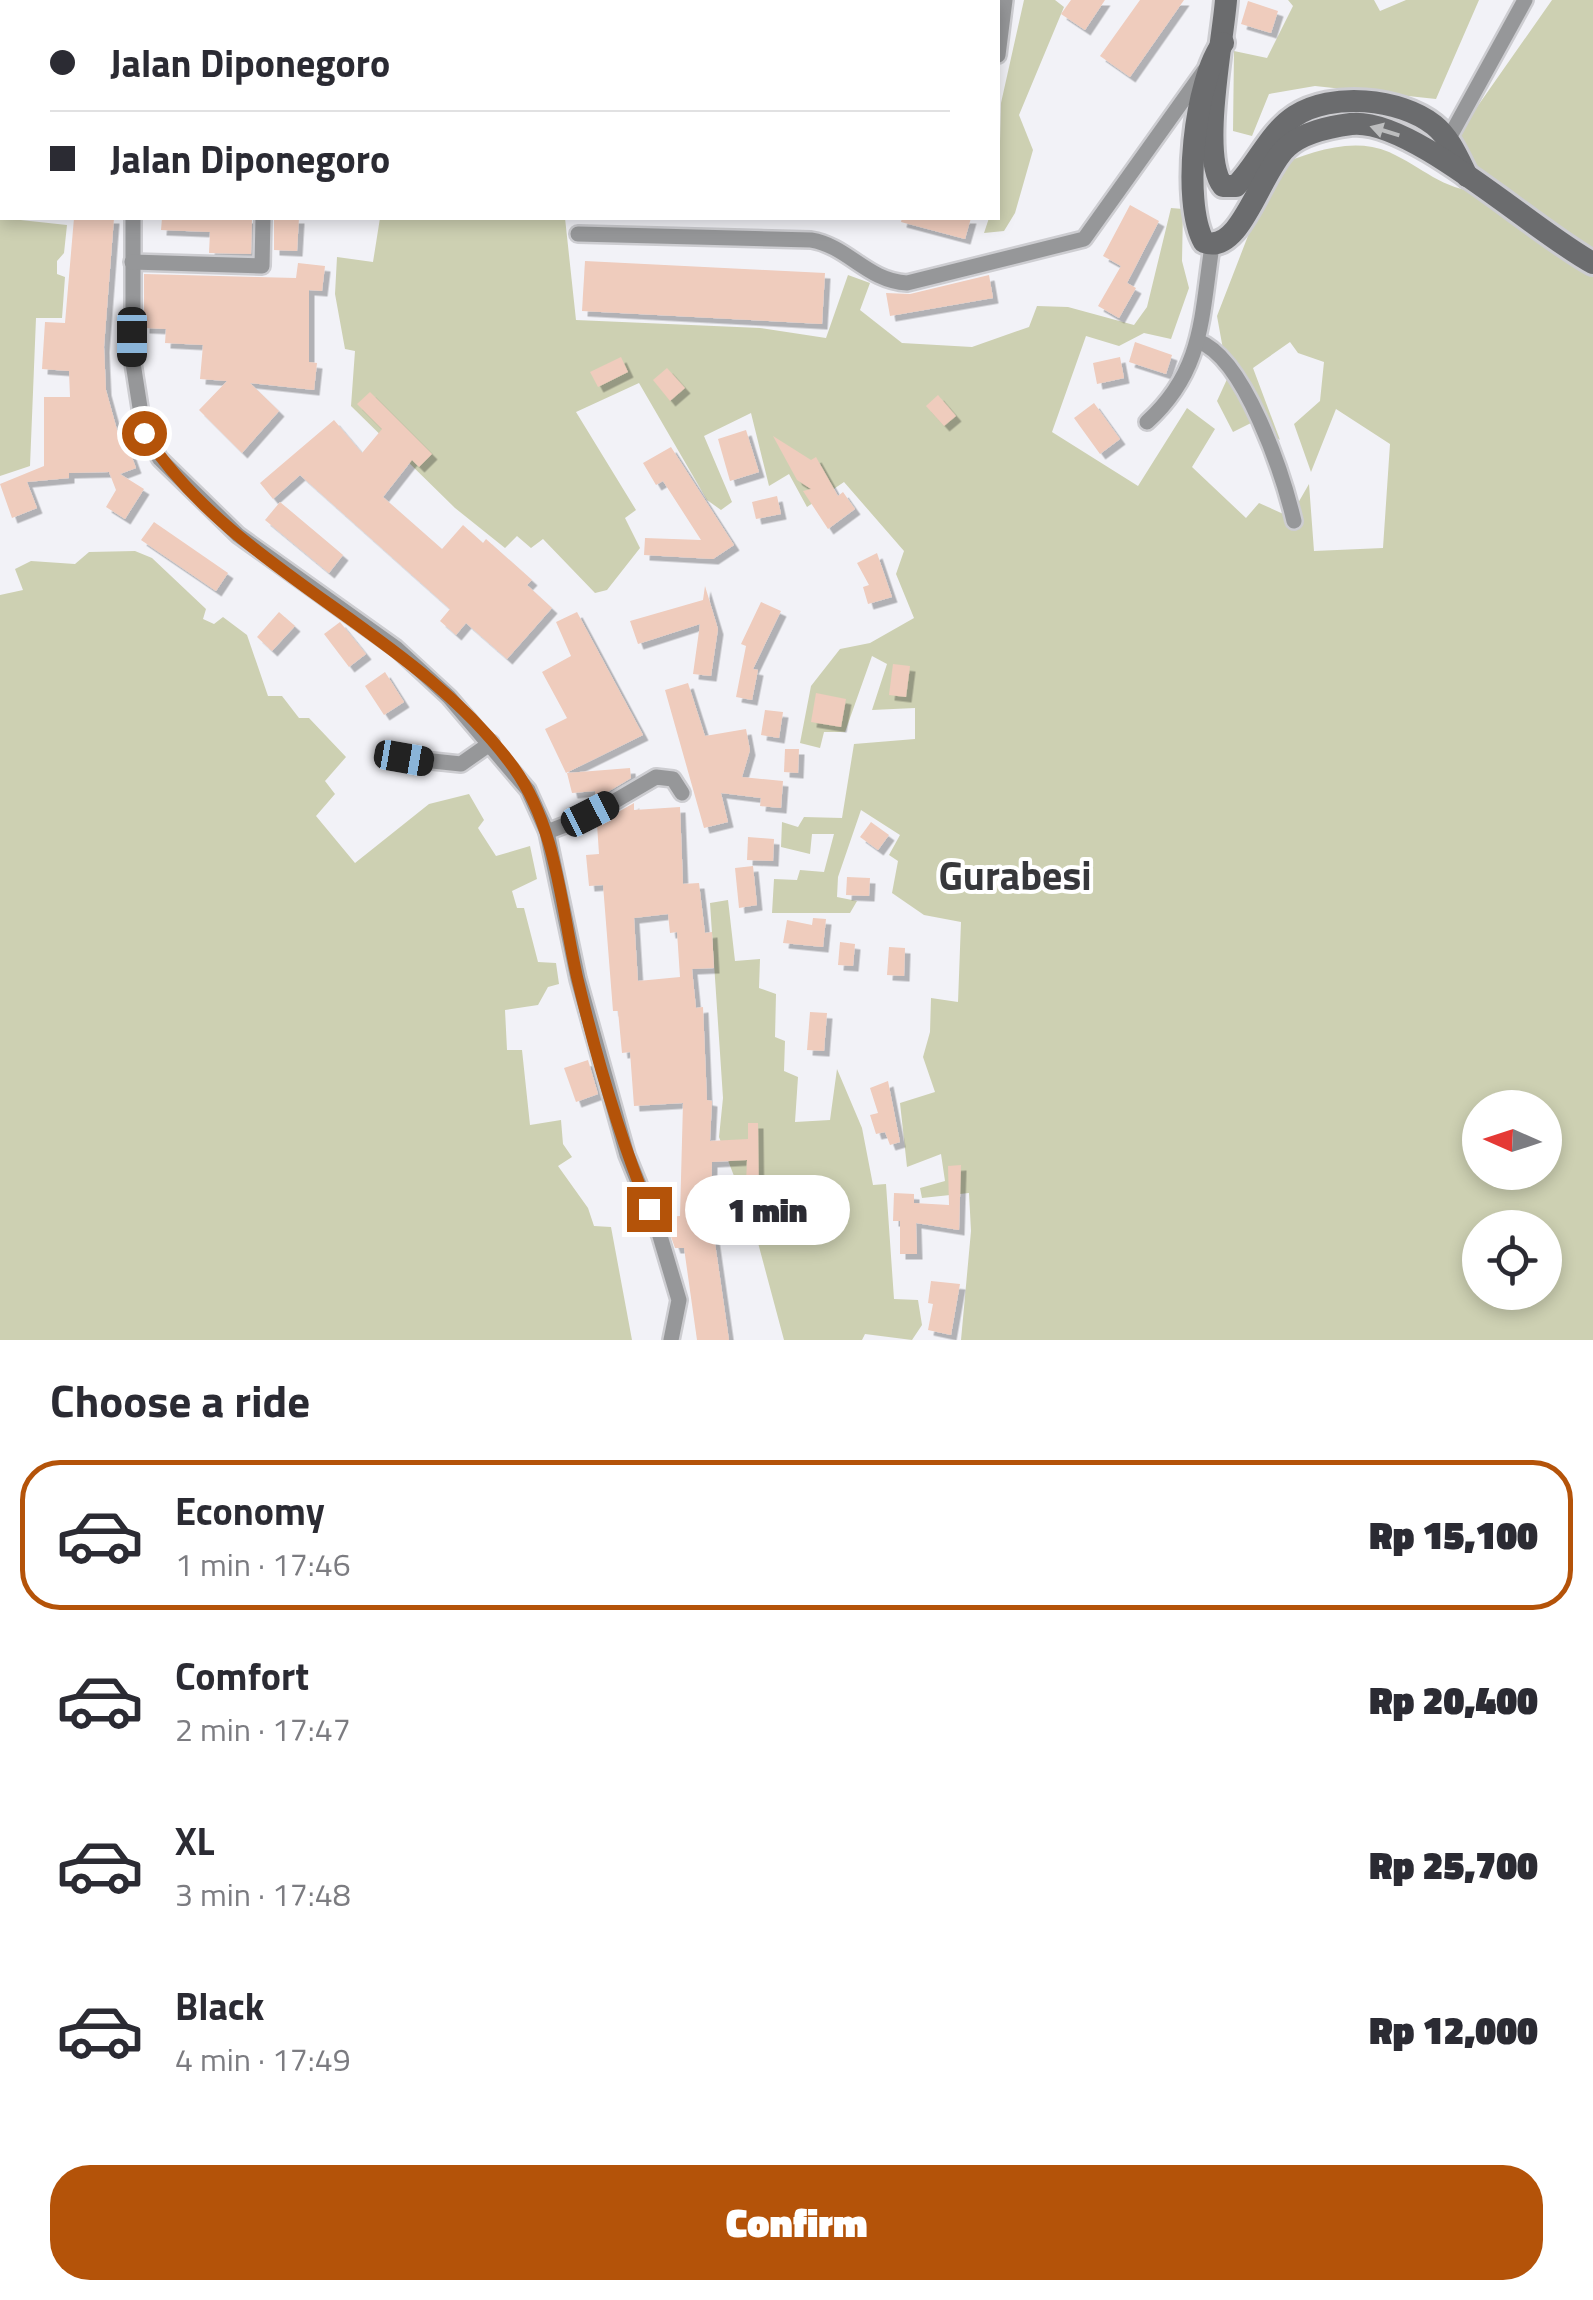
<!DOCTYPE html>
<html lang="en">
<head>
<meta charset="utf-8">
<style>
	:root { --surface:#fff; --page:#f2f2f3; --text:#2b2b33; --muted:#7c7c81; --line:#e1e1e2; --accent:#b45309 }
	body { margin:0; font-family:"Titillium Web",sans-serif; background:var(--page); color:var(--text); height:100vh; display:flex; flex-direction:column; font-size:38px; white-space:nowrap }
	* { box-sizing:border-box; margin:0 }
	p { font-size:32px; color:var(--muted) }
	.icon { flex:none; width:55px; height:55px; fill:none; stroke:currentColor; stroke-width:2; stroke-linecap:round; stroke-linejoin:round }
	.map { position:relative; height:1340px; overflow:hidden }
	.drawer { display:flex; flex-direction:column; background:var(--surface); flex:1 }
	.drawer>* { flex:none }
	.guide { position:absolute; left:0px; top:0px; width:1000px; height:220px; box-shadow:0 5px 15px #0003; display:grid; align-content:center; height:220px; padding:0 50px; background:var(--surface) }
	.needle { width:65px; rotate:273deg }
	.buttons { position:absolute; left:1462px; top:1090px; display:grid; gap:20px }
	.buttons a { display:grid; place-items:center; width:100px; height:100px; border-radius:50%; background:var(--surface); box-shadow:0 5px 15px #0003; font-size:50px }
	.end { position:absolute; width:45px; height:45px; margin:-22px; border:12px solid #b45309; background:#fff; box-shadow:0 0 0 5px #fff }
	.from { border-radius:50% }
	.bubble { position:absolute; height:70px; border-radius:35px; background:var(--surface); box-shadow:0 5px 15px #0003; font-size:32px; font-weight:800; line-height:70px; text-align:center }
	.car { position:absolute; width:30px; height:60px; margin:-30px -15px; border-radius:12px; box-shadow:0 0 8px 2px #0007; background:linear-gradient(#222 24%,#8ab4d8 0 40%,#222 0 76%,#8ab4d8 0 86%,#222 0) }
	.guide b { display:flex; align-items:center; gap:35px; height:95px; font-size:38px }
	.guide b+b { border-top:2px solid var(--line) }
	.guide i { width:25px; height:25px; background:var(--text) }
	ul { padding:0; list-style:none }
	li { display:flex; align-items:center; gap:30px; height:150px; margin:0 20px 15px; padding:0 30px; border:5px solid transparent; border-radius:40px }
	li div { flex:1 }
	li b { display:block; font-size:38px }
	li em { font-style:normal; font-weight:800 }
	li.on { border-color:var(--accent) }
	li>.icon { width:90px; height:90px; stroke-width:1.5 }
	h2 { padding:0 50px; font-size:45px; line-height:120px }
	.button { display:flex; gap:20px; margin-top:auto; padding:20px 50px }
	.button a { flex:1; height:115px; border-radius:40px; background:var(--accent); color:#fff; font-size:40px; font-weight:800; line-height:115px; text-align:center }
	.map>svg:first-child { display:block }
</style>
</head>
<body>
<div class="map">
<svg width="1593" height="1340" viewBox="0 0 1593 1340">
	<defs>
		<filter id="shadow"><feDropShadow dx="5.5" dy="5.5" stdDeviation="0" flood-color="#0004"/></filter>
	</defs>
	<rect width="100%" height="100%" fill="#f2f2f7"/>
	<g fill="#cdd0b2" fill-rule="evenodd">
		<polygon points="1024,0 1055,0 1064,7 1019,115 1033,150 1015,213 1004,231 984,233 989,218 998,218 1001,103"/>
		<polygon points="1288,0 1374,0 1380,11 1406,0 1479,0 1436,99 1315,86 1269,94 1252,136 1233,131 1234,51 1267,58 1293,6"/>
		<path d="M 1552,0 L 1593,0 L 1593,1340 L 961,1340 L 971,1231 L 969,1193 L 922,1198 L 920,1188 L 945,1181 L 941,1154 L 907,1167 L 900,1103 L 935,1092 L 923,1057 L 930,1032 L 931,998 L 958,1002 L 961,922 L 924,915 L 892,893 L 898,861 L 889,855 L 900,835 L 861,810 L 838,877 L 837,897 L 857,901 L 850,913 L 772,913 L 774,879 L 797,880 L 800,870 L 824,872 L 834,834 L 812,834 L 810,854 L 781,847 L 782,822 L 798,827 L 804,817 L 842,818 L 854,744 L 915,739 L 915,708 L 872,710 L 887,664 L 872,656 L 845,732 L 824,732 L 820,748 L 800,743 L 811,686 L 840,649 L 870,643 L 914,618 L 896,574 L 904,551 L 844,482 L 807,507 L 789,474 L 769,486 L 751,413 L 704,436 L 732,502 L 721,510 L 707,500 L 639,383 L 576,412 L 636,510 L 625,518 L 640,548 L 607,590 L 595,593 L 543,539 L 531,548 L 517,536 L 505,548 L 455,508 L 351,406 L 355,351 L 345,349 L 335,294 L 337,257 L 373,262 L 380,218 L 565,218 L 576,320 L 760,328 L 826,338 L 848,275 L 870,283 L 860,310 L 902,343 L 972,347 L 1029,327 L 1037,306 L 1068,307 L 1134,325 L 1147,307 L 1171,208 L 1183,209 L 1182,261 L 1189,288 L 1171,339 L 1144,333 L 1119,346 L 1086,336 L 1052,432 L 1138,486 L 1187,408 L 1215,429 L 1192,467 L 1246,518 L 1259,503 L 1290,517 L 1309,484 L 1314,551 L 1383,548 L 1390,444 L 1336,409 L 1311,472 L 1294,424 L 1320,401 L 1324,362 L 1298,353 L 1290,342 L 1253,368 L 1280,440 L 1255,421 L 1233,432 L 1217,401 L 1228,377 L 1217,316 L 1275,166 C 1310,153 1351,136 1389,152 C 1422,167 1443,190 1480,192 L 1456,137 ZM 1480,1108 L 1545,1108 L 1545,1172 L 1480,1172 ZM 1480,1228 L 1545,1228 L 1545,1292 L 1480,1292 Z"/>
		<polygon points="0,38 2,218 67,225 64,253 57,261 57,274 65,277 62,318 36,318 30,466 0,476"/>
		<polygon points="135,551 152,558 206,609 203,619 214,624 223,617 247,635 268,696 282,696 299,718 309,718 346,757 325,781 335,794 316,816 355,863 429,804 469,794 484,820 478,828 496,856 530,846 537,879 512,891 517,908 524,908 538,962 556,963 559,984 548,987 538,1005 505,1010 507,1050 522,1050 530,1125 561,1120 563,1144 572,1157 558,1166 588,1208 594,1226 611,1227 632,1340 0,1340 0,595 23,590 15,569 31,561 75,564 89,552"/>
		<polygon points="728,900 735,961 760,959 759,988 776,994 775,1037 785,1041 784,1071 798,1077 795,1122 830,1120 837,1069 862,1128 873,1185 886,1184 894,1299 918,1300 922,1325 912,1340 865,1334 862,1340 784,1340 754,1228 719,1137 723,1098 710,903"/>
	</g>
	<g fill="#efccbd" fill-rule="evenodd" filter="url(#shadow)">
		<polygon points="1071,0 1105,0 1085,30 1061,14"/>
		<polygon points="1140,0 1184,0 1130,77 1100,56"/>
		<polygon points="1248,1 1278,11 1271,33 1241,24"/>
		<polygon points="1130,205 1159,221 1127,283 1136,288 1119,318 1098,306 1121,266 1103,256"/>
		<polygon points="74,218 114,218 104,347 106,390 119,437 124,435 136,468 120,474 144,489 125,519 106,507 116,490 109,472 69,473 69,478 27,482 37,508 12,518 0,484 44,466 44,397 70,397 69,371 42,369 45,322 65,323"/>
		<polygon points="162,218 252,218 251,254 209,253 210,232 161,230"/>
		<polygon points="274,218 299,218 297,251 274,250"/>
		<polygon points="902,218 971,218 965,239 901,222"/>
		<polygon points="585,261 825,273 822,324 582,311"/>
		<polygon points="298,263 325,266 322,291 309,290 309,362 317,363 314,390 250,383 279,411 242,453 199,410 227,381 200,379 203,345 165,343 166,329 144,328 144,274 296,278"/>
		<polygon points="989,275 993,298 890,316 886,293 910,294"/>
		<polygon points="1135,342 1172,355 1166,374 1129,362"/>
		<polygon points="621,357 628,372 598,387 590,372"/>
		<polygon points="1120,357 1124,378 1097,384 1093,363"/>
		<polygon points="667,368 685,388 670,401 653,380"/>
		<polygon points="370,392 432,454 419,467 412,460 383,497 442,549 463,525 483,543 486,539 532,580 527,585 552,608 507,659 466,623 456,635 440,621 450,609 300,475 273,499 260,483 334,420 362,453 382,429 357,404"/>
		<polygon points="938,395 956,416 944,426 926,406"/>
		<polygon points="1094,403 1120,439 1100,454 1074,418"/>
		<polygon points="746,430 759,472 730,481 718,439"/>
		<polygon points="773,436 811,460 816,457 838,496 843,492 855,509 828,529 803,491 811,489 797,480"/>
		<polygon points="671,447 734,545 713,559 644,555 645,538 701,540 663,481 656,485 643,463"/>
		<polygon points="777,496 781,514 756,519 752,502"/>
		<polygon points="280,502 343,555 329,573 265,520"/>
		<polygon points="154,522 228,573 216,591 141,540"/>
		<polygon points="877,553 892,597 868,604 863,587 869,585 857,563"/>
		<polygon points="705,586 718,629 711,676 693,674 700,624 638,644 630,621 703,600"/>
		<polygon points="761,602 781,611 753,669 758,670 752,700 736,697 746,646 741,644"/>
		<polygon points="279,612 295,626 272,651 257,637"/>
		<polygon points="577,612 643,735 566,773 545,729 567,718 542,672 571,656 556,622"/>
		<polygon points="340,622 366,654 349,667 324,634"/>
		<polygon points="893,664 910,666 906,697 889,695"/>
		<polygon points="385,672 404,702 384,715 365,686"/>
		<polygon points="688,683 705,736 746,729 750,750 742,777 783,781 781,808 760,806 761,798 721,793 728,822 704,828 665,690"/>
		<polygon points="816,693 846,699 841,727 811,722"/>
		<polygon points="765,710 783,712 779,738 761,735"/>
		<polygon points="785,749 799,749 798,773 784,772"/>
		<polygon points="630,768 631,778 596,799 595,791 572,793 567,773"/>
		<path d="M 634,803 L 634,810 L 680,807 L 683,884 L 699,883 L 705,933 L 712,932 L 714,968 L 692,969 L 696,1008 L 703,1007 L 707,1100 L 712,1101 L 710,1141 L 748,1139 L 748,1123 L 758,1123 L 759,1206 L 745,1206 L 747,1160 L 712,1162 L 711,1215 L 729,1340 L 697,1340 L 684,1248 L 675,1248 L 664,1217 L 680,1216 L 683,1103 L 634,1106 L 630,1052 L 622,1053 L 618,1011 L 613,1011 L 603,885 L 589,886 L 586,855 L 599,854 L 597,824 ZM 668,914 L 670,933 L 677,932 L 680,977 L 638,981 L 634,918 Z"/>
		<polygon points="871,822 889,835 878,850 860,837"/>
		<polygon points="748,837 774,839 773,861 747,860"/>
		<polygon points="753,866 757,905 739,908 735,868"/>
		<polygon points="847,877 870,878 869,896 846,895"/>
		<polygon points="813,918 826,919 823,947 783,943 787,920 812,925"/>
		<polygon points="840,942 855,944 853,966 838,965"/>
		<polygon points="889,947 905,948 904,976 887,975"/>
		<polygon points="810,1012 827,1013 824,1051 807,1050"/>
		<polygon points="588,1060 598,1094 576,1102 564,1068"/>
		<polygon points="888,1081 900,1142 890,1145 885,1132 876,1134 870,1115 878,1113 870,1088"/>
		<polygon points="961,1165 959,1230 916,1223 917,1254 900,1254 900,1221 893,1221 894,1193 914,1194 914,1203 949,1205 948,1166"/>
		<polygon points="931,1281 960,1284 951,1335 928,1330 933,1304 928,1303"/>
	</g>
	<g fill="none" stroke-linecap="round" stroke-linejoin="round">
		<defs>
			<g id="street">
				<polyline points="129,0 129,2"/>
				<polyline points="208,0 208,2"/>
				<polyline points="328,2 328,0"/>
				<polyline points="998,55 1005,0"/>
				<polyline points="1448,140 1525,0"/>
				<polyline points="133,218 133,363 144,433 160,459 238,535 396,648 449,697 528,790 547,832 578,979 627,1155 660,1236 679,1300 671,1340"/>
				<path d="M 578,234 L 811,240 C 848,246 867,281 907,283 L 1084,239 L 1204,71"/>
				<polyline points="132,262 262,266 263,218"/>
				<path d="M 1198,341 C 1245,358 1283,475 1294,521"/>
				<path d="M 1147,422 C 1204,370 1201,317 1212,246"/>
				<polyline points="404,758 461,764 491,743"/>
				<polyline points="547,832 591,815 656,777 673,779 682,793"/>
			</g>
			<g id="secondary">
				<path d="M 1226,0 C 1223,41 1199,156 1223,186 L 1236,186 C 1257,165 1269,133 1295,116 C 1331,92 1400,98 1434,125 C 1450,138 1458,158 1467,176"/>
				<path d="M 1223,43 C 1195,79 1181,202 1204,242 C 1241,256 1261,169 1287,147 C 1303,132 1329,127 1351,124 C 1412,117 1534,232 1593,263"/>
			</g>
		</defs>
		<use href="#street" stroke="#cdcdd1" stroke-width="20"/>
		<use href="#secondary" stroke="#cdcdd1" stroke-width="28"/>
		<use href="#street" stroke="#969799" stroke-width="15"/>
		<use href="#secondary" stroke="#6b6c6e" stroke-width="22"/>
	</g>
	<defs><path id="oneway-solid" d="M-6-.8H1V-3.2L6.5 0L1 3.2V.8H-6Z" transform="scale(2.5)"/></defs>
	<use fill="#bcbdbe" href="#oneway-solid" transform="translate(1385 131) rotate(-163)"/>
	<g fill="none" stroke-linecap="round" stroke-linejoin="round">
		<path stroke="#b45309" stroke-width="12" d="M 144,433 C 234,573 415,631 514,768 C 557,828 561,907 577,977 C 596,1056 618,1134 649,1209"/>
	</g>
	<g text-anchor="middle" stroke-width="8" stroke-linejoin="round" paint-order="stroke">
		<g font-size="40" font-weight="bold" fill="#37383b" stroke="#fff">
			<text x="1015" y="890">Gurabesi</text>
		</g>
	</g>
</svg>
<div class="buttons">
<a><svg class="needle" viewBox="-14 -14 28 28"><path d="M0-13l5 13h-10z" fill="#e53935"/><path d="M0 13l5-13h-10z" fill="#7c7c81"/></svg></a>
<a><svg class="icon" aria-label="locate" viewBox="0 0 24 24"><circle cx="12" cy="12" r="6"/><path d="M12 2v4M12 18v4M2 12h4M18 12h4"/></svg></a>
</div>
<i class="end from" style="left:144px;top:433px"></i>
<i class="end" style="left:649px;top:1209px"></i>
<div class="bubble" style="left:685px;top:1175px;width:165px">1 min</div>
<i class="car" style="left:132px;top:337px;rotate:180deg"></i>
<i class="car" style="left:404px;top:758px;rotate:100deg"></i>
<i class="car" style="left:590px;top:814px;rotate:63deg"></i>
<div class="guide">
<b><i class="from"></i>Jalan Diponegoro</b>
<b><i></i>Jalan Diponegoro</b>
</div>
</div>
<section class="drawer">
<h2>Choose a ride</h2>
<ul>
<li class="on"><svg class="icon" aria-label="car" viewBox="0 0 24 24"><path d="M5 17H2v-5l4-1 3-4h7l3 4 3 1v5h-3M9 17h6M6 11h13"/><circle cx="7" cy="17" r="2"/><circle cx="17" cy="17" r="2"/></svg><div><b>Economy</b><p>1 min · 17:46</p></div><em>Rp 15,100</em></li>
<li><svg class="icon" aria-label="car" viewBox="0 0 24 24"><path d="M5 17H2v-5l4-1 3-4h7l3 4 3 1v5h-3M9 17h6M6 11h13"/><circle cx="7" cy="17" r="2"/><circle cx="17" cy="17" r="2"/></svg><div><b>Comfort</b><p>2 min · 17:47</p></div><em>Rp 20,400</em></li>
<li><svg class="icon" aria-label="car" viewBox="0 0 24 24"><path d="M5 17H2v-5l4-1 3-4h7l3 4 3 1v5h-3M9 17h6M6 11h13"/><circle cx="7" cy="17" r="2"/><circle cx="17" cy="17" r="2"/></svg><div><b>XL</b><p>3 min · 17:48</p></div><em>Rp 25,700</em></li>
<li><svg class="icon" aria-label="car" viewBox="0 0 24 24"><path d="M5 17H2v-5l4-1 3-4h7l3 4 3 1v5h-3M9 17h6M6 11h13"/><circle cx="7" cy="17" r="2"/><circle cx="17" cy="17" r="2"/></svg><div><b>Black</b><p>4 min · 17:49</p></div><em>Rp 12,000</em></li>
</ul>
<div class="button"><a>Confirm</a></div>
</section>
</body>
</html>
